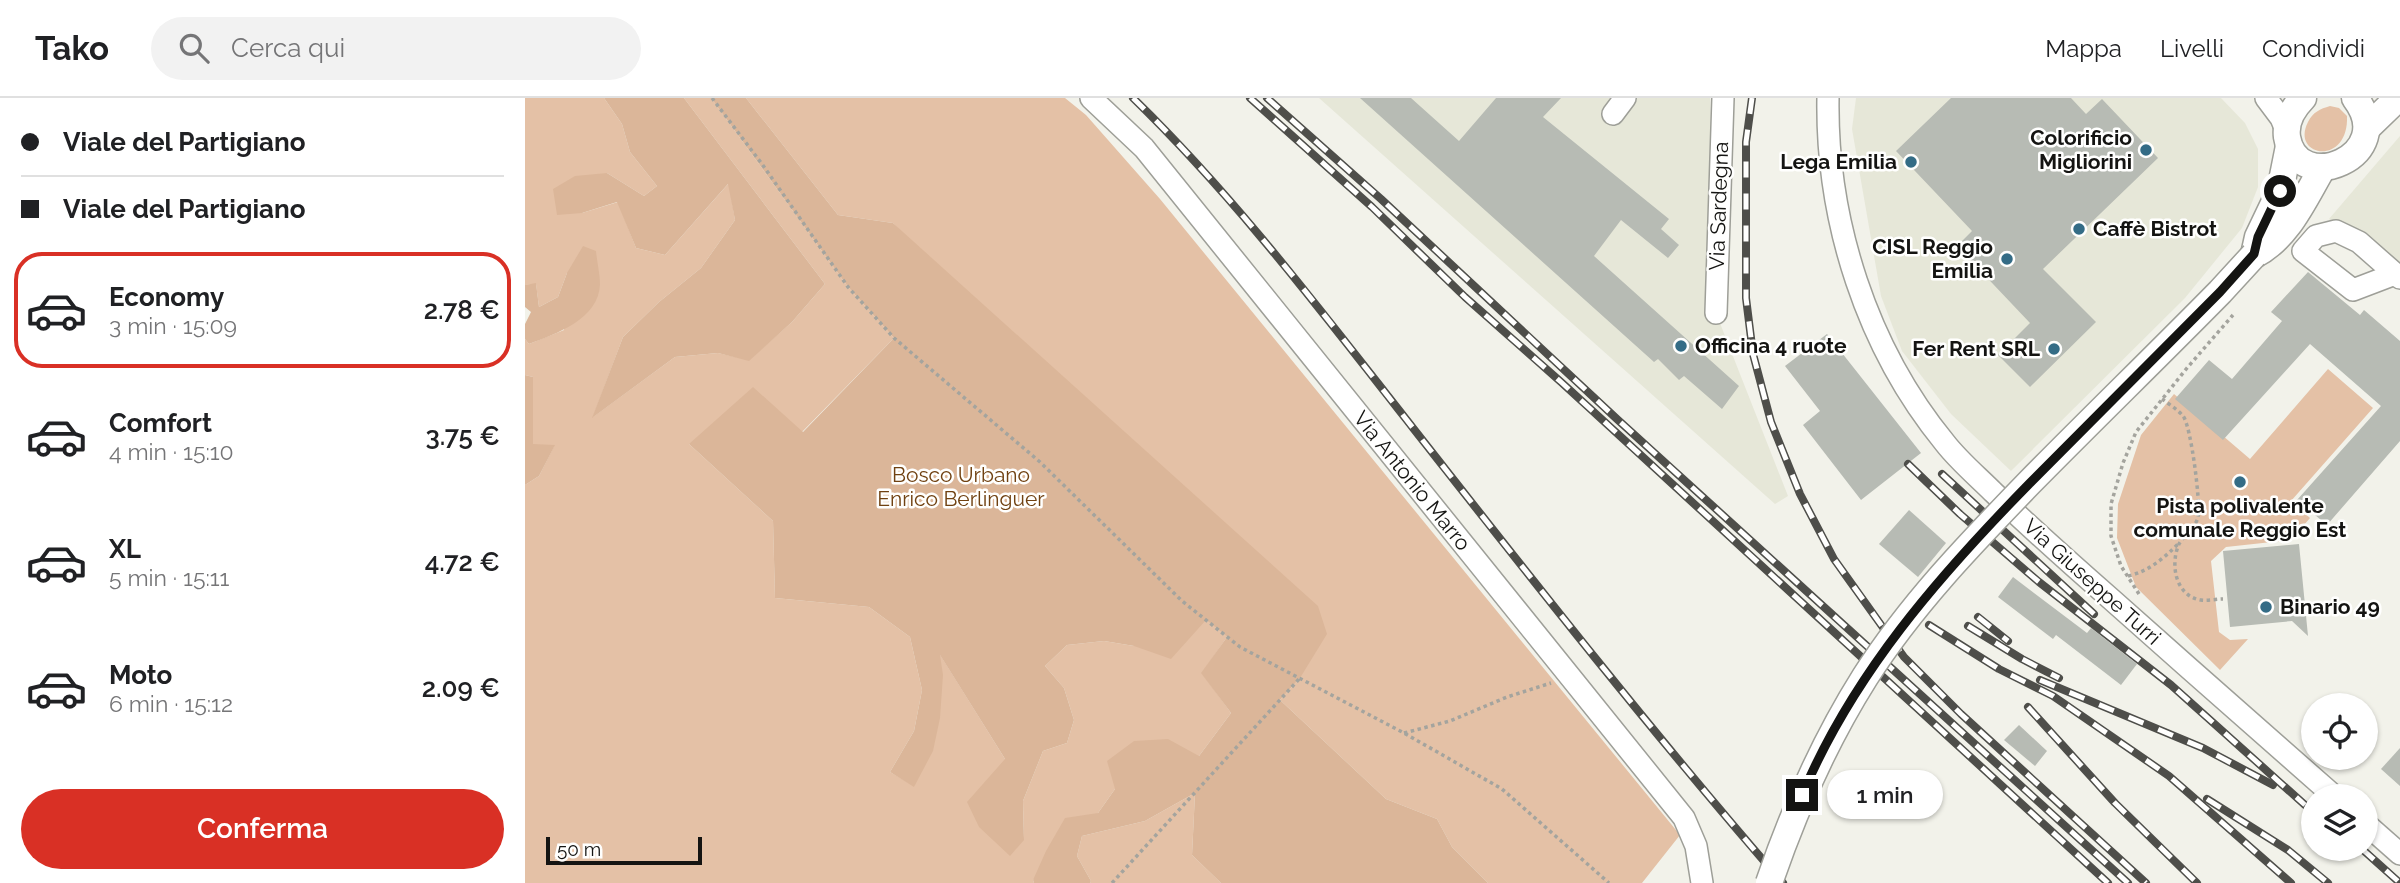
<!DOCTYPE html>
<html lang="it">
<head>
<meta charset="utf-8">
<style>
	:root { --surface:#fff; --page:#f2f2f2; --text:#202124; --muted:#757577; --line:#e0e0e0; --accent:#d93025 }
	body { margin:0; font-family:Raleway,sans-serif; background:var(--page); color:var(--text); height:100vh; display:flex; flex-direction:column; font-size:26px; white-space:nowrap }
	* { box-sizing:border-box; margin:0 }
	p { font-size:23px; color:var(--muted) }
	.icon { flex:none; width:38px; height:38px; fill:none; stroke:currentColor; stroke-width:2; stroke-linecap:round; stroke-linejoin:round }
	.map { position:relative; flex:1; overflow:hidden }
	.sheet { display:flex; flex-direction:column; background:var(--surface); width:525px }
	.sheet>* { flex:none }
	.banner { display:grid; align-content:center; height:154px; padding:0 21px; background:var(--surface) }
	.buttons { position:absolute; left:1776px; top:595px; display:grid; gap:14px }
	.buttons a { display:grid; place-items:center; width:77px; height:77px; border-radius:50%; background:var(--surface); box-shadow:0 2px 5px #0004; font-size:35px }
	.scale { position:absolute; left:21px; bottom:18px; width:156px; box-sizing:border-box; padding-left:7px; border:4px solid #141412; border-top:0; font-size:19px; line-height:24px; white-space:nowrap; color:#141412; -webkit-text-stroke:5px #fffffe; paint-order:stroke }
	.end { position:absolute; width:32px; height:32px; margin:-16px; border:9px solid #141412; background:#fff; box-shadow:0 0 0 4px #fff }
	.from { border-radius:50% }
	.bubble { position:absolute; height:49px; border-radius:24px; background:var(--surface); box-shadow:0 2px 5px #0004; font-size:23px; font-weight:600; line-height:49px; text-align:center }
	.banner b { display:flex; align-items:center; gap:24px; height:66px; font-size:26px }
	.banner b+b { border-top:2px solid var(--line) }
	.banner i { width:18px; height:18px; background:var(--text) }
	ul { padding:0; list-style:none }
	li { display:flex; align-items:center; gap:21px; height:116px; margin:0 14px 10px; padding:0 7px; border:4px solid transparent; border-radius:28px }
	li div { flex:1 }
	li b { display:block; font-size:26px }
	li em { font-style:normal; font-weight:600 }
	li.selected { border-color:var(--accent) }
	li>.icon { width:63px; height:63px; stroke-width:1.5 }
	.action { display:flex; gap:14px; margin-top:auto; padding:14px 21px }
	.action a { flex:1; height:80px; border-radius:42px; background:var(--accent); color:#fff; font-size:28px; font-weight:600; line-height:80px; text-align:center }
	header { display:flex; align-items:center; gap:42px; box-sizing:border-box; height:98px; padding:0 35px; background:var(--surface); border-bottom:2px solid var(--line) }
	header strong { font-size:33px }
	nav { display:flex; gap:38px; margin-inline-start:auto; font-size:24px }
	.search { width:490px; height:63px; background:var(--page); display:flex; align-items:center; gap:18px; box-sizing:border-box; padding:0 24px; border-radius:38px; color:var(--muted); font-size:26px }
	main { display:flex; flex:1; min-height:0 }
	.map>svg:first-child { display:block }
</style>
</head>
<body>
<header>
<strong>Tako</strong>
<div class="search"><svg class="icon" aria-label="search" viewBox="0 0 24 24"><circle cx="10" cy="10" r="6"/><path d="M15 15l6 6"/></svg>Cerca qui</div>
<nav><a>Mappa</a><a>Livelli</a><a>Condividi</a></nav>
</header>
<main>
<section class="sheet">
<div class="banner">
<b><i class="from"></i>Viale del Partigiano</b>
<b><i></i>Viale del Partigiano</b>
</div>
<ul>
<li class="selected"><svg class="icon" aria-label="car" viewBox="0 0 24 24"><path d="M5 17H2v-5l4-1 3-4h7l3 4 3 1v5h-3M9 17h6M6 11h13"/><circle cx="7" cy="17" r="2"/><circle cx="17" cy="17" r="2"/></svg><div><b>Economy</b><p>3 min · 15:09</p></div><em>2.78 €</em></li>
<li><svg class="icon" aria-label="car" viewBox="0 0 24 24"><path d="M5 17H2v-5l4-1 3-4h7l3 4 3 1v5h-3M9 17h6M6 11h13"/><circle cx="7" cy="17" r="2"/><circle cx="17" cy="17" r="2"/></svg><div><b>Comfort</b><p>4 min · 15:10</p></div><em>3.75 €</em></li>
<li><svg class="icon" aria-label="car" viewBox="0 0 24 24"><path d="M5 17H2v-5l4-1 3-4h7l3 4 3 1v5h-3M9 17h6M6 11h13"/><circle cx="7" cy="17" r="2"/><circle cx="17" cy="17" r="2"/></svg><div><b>XL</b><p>5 min · 15:11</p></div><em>4.72 €</em></li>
<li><svg class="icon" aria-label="car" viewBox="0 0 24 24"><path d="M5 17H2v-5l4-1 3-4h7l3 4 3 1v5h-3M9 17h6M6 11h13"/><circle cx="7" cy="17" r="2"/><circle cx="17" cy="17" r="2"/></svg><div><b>Moto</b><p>6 min · 15:12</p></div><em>2.09 €</em></li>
</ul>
<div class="action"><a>Conferma</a></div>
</section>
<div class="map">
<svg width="1875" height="785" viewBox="0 0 1875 785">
	<rect width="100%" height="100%" fill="#f2f2ea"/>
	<g fill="#e6e7d8">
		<polygon points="794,0 1185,0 1191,215 1263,398 1250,406"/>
		<polygon points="1331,0 1696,0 1720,25 1733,51 1733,89 1717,130 1660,200 1486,373 1426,316 1377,253 1356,198 1327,31"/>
		<polygon points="1875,38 1875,182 1804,121"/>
	</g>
	<g fill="#e4c1a6">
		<polygon points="0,0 79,0 97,26 105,54 132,88 119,98 82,75 57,115 93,104 111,150 140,157 204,85 210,122 176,170 134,204 98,239 68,319 150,259 193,255 224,262 267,224 300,186 159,0 186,0 323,189 369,240 277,334 164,346 248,423 250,500 344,509 385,539 397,592 389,633 365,674 389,688 414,555 480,661 499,742 498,703 518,653 542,645 549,622 539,590 520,568 542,547 579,543 609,548 681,522 702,539 677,575 706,615 674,658 590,691 573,715 508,782 509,785 0,785 0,387 14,378 29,348 8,347 8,279 0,277 0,241 4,246 39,232 42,175 33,199 14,209 11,186 0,187"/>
		<polygon points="221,0 540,0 561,17 635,101 1155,737 1117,785 963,785 927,749 912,721 861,701 755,602 775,580 368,125 313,117"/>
		<path d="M 1805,8 L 1814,10 L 1822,18 C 1824,69 1765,59 1783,24 C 1788,14 1795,11 1805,8 Z"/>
		<polygon points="1803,271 1848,310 1766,403 1785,420 1766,442 1701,449 1686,463 1694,534 1705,542 1723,541 1695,572 1611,489 1592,440 1593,406 1616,337 1649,296 1725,361"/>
		<polygon points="670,695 667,757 696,785 565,785 566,783 552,758 557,738 620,723"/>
	</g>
	<g fill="#dbb699">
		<polygon points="79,0 159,0 300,186 267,224 224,263 193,255 150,259 67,320 98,239 134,204 176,170 210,122 203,86 140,157 111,150 92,104 57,115 32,117 28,91 50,78 82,75 119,98 132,88 105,54 97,26"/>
		<polygon points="186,0 221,0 313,117 368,125 793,508 802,536 775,580 755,602 861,701 912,721 927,749 963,785 696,785 667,757 670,695 620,723 557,738 552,758 566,783 565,785 509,785 508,782 521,753 540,720 573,715 590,691 582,663 609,643 643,641 674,658 706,615 676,575 702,539 681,522 646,561 609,548 579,543 542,547 520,568 539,590 549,622 542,645 518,653 498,703 499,742 485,758 454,729 442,704 480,661 415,557 418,577 415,620 408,653 389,689 365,674 389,633 397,592 385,539 344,509 250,500 248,423 164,346 228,289 278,334 369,240 323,189"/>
		<path d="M 58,148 L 71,153 C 72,164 75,176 75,186 C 74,221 31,236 4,246 L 0,241 L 0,226 L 6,214 L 0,209 L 0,187 L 11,185 L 14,209 L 33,199 L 42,175 Z"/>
		<polygon points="0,277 8,279 8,346 30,347 14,378 0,387"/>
	</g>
	<g fill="#b7bbb4">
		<polygon points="835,0 886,0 934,43 971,0 1036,0 1018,19 1144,121 1136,131 1154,147 1143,160 1096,122 1069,158 1214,288 1197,311 1159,278 1154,282 1133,261 1129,264"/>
		<polygon points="1426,0 1546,0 1561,16 1577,1 1633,60 1518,171 1571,224 1505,289 1473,257 1505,225 1432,148 1447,133 1371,53"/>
		<polygon points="1783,174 1835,217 1839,212 1875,243 1875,343 1802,427 1772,402 1856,308 1785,246 1698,342 1650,301 1684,262 1707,281 1757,223 1746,214"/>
		<polygon points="1302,236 1396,355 1336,402 1278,327 1295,313 1260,268"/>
		<polygon points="1384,412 1421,445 1393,479 1354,446"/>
		<polygon points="1774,446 1783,538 1767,523 1705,529 1698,453"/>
		<polygon points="1488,479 1562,535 1566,530 1612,566 1596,587 1531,537 1528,541 1473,499"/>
		<polygon points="1494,627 1522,653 1510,668 1479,642"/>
		<polygon points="1875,650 1875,688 1856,671"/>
	</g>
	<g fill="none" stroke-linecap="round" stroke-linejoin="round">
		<defs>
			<g id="minor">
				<polyline points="566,0 619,50 1159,720 1171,748 1177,785"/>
				<path d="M 1303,0 C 1301,123 1342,250 1420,345 C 1434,363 1452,378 1468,394 C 1507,431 1546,466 1586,501 C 1660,567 1735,633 1809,698"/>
				<polyline points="1741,0 1756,20 1762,34"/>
				<polyline points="1088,16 1100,0"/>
				<polyline points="1870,176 1828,192 1778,153 1791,138 1811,133 1834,144 1875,180"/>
				<polyline points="1191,215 1198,0"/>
				<polyline points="1841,726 1875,756"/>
			</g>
			<g id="major">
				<path d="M 1778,0 C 1768,10 1760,24 1762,39 C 1772,100 1875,58 1830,0"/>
				<polyline points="1842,30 1873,0"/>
				<polyline points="1729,157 1733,139 1755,93 1764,48"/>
				<path d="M 1729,157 C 1763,140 1779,101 1798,69"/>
			</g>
		</defs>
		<use href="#minor" stroke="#9e9f98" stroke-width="24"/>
		<use href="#major" stroke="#9e9f98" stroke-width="29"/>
		<g stroke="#a4a49e" stroke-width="3.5" stroke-dasharray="3.5 3.5" stroke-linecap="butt">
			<polyline points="187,0 237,66 323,189 369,240 515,364 657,503 715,549 879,635 977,691 1084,785"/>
			<path d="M 1637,301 C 1644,306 1653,312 1658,318 C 1666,327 1676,407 1673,419 C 1671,429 1659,437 1654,446 C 1645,466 1650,498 1676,502 C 1683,503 1691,501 1698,501"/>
			<path d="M 1603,478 C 1624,473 1638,461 1653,446"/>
			<polyline points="1614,496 1596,468 1586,438 1586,406 1598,365 1611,334 1662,270 1708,217"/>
			<polyline points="879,635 925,623 982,599 1026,585"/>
			<polyline points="587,785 775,580"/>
		</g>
		<use href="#minor" stroke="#fff" stroke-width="21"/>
		<use href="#major" stroke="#fff" stroke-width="26"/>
		<defs>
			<g id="rail">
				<path d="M 608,0 C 712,101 799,217 888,330 C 1009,484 1130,638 1258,785"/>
				<polyline points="725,0 847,109 940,199 1036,284 1583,785"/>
				<polyline points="742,0 856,101 1093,322 1603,785"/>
				<polyline points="1227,0 1221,44 1221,200 1228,256 1246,324 1275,396 1309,461 1379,559 1436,616 1621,785"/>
				<polyline points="1383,366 1435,416 1514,484 1646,587 1780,707"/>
				<polyline points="1417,376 1569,516"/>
				<polyline points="1453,519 1483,543"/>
				<polyline points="1404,527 1474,571 1528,598 1644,678 1766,785"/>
				<polyline points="1443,528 1497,561 1534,580"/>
				<polyline points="1515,582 1678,650 1748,687"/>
				<polyline points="1503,609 1590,705 1672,785"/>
				<polyline points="1682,701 1763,752 1803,785"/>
				<polyline points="1837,751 1875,785"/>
			</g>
		</defs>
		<use href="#rail" stroke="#4e4e4a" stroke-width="8"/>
		<use href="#rail" stroke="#fffffe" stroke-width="5" stroke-dasharray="16" stroke-linecap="butt"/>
		<defs>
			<path id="major-bridge" d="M 1244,785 C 1269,712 1299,644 1340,579 C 1386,507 1445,446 1504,385 C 1567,321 1632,258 1695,194 L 1729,157"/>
		</defs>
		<use href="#major-bridge" stroke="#9e9f98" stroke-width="29" stroke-linecap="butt"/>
		<use href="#major-bridge" stroke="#fff" stroke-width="26"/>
	</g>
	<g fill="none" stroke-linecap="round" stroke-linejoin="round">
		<path stroke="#141412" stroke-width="9" d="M 1277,697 C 1328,576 1413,479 1504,386 C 1567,322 1632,258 1695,194 L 1729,156 L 1733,139 L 1755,93"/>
	</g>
	<g fill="#346c86" stroke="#fffffe" stroke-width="2.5">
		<circle cx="1621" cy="52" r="7"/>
		<circle cx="1386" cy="64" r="7"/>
		<circle cx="1554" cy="131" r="7"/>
		<circle cx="1482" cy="161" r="7"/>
		<circle cx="1156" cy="248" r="7"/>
		<circle cx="1529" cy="251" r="7"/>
		<circle cx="1715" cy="384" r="7"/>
		<circle cx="1741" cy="509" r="7"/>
	</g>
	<g text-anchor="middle" stroke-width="5" stroke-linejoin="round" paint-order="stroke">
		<g font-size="21" font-weight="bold" fill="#141412" stroke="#fffffe" text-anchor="end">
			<text x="1607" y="47">Colorificio<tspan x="1607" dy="24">Migliorini</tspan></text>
			<text x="1372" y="71">Lega Emilia</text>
			<text x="1568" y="138" text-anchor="start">Caffè Bistrot</text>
			<text x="1468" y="156">CISL Reggio<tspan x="1468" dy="24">Emilia</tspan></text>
			<text x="1170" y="255" text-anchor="start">Officina 4 ruote</text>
			<text x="1515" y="258">Fer Rent SRL</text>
			<text x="1715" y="415" text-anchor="middle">Pista polivalente<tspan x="1715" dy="24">comunale Reggio Est</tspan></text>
			<text x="1755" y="516" text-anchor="start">Binario 49</text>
		</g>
		<g font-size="21" fill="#141412" stroke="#fffffe">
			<text transform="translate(1194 108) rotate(-88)" y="7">Via Sardegna</text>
			<text transform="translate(887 383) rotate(51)" y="7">Via Antonio Marro</text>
			<text transform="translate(1567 484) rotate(42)" y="7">Via Giuseppe Turri</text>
		</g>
		<g font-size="21" fill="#704111" stroke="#fffffe">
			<text x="436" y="384">Bosco Urbano<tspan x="436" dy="24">Enrico Berlinguer</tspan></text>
		</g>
	</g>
</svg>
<div class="buttons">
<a><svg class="icon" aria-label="locate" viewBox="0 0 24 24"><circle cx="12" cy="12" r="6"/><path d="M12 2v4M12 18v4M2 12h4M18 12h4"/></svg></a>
<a><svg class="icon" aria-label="layers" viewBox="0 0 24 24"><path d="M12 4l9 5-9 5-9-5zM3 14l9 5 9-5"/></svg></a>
</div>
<div class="scale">50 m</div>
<i class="end from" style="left:1755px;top:93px"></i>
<i class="end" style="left:1277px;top:697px"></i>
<div class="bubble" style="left:1302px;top:672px;width:116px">1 min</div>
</div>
</main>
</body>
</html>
